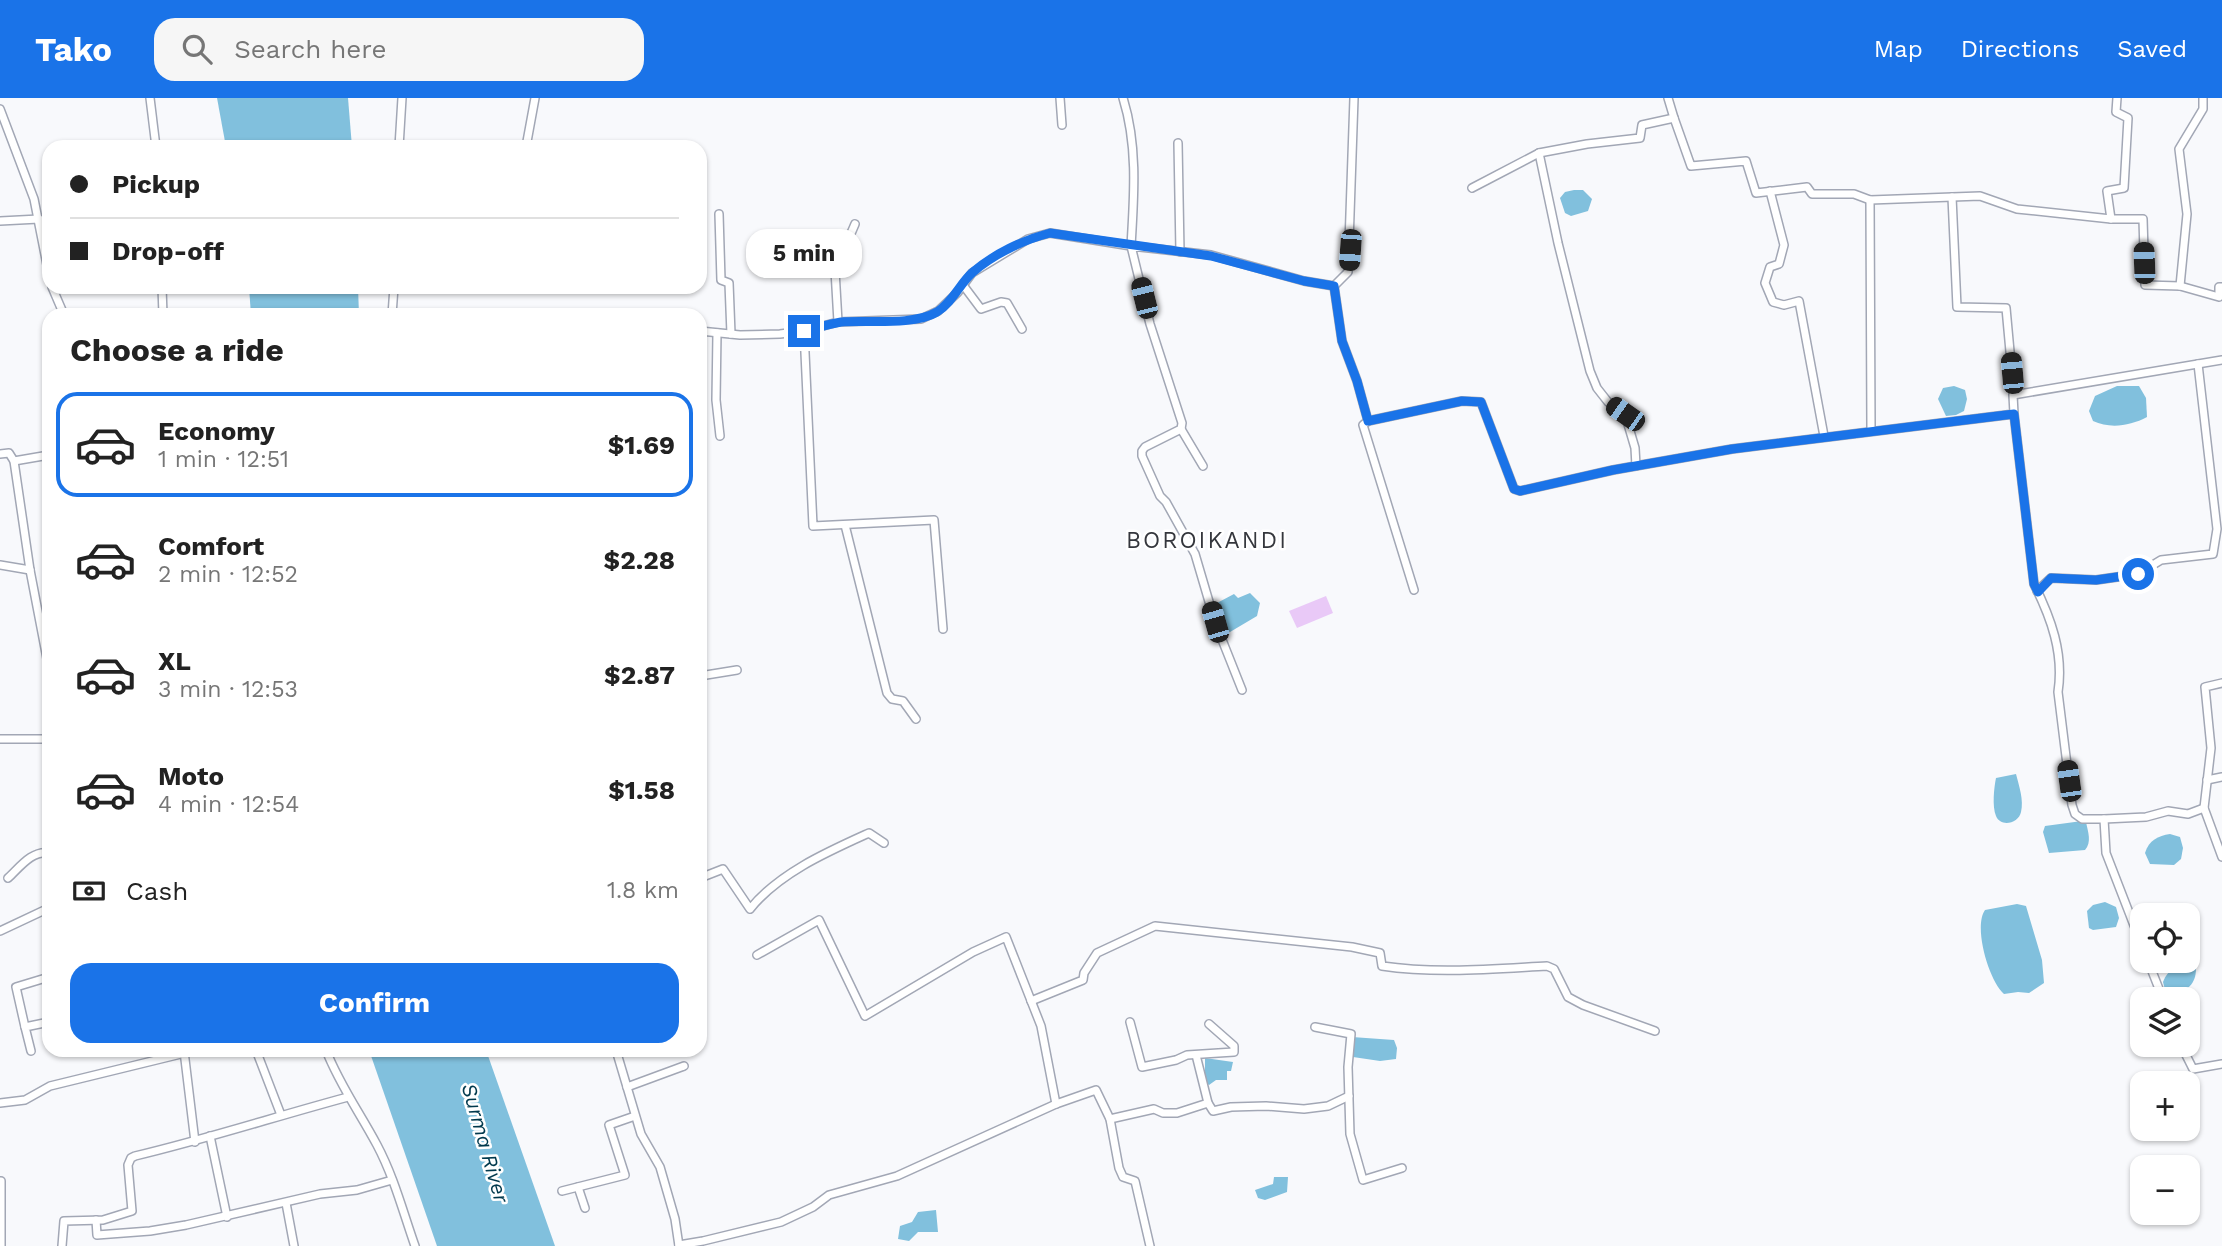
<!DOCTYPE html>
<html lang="en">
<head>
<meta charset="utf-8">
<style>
	:root { --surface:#fff; --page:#f6f6f6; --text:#222; --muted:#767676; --line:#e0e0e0; --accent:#1a73e8 }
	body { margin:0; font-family:"Work Sans",sans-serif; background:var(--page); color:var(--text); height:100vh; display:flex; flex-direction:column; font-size:26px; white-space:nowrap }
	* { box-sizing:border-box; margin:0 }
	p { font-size:23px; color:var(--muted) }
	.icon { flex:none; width:38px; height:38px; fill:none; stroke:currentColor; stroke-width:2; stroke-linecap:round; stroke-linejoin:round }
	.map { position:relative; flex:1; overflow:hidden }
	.drawer { position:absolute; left:42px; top:210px; width:665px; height:749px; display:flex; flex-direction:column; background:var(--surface); border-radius:21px; box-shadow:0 2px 5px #0004 }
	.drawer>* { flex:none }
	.guide { position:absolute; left:42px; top:42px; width:665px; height:154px; border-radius:21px; box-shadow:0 2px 5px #0004; display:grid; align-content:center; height:154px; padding:0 28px; background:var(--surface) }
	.controls { position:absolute; left:2130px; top:805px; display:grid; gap:14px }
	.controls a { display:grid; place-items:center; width:70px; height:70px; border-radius:14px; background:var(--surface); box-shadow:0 2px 5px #0004; font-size:35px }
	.end { position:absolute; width:32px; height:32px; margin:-16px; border:9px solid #1a73e8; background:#fff; box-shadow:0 0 0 4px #fff }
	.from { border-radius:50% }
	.bubble { position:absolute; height:49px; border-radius:21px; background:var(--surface); box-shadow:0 2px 5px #0004; font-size:23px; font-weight:700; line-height:49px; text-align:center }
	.car { position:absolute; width:21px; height:42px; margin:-21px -10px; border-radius:9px; box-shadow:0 0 5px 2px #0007; background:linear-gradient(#222 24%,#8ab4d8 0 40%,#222 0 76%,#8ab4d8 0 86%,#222 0) }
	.guide b { display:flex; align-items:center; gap:24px; height:66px; font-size:26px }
	.guide b+b { border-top:2px solid var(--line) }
	.guide i { width:18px; height:18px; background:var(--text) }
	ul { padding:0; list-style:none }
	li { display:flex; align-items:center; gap:21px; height:105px; margin:0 14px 10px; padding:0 14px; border:4px solid transparent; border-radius:21px }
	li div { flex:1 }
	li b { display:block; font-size:26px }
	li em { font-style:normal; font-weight:700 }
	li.active { border-color:var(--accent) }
	li>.icon { width:63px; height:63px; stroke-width:1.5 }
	h2 { padding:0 28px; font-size:32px; line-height:84px }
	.pay { display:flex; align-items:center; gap:18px; height:77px; padding:0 28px; font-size:26px }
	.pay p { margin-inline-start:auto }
	.cta { display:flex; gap:14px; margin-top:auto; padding:14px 28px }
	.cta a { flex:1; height:80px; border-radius:21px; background:var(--accent); color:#fff; font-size:28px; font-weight:700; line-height:80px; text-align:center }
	header { display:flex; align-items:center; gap:42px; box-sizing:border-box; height:98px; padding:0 35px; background:var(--accent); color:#fff }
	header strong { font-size:33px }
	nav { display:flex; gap:38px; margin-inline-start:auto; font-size:24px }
	.search { width:490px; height:63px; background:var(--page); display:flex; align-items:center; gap:18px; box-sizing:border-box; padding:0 24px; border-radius:21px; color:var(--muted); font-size:26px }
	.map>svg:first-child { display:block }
</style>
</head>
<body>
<header>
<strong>Tako</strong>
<div class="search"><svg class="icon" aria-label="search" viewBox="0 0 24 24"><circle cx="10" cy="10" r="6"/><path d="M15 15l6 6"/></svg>Search here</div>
<nav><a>Map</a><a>Directions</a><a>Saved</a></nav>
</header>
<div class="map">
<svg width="2222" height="1148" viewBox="0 0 2222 1148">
	<rect width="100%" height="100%" fill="#f8f9fc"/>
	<polygon fill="#e9c9f7" points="1326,498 1333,515 1297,530 1289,513"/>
	<g fill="#81c0dd">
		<polygon points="217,0 348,0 352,49 226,49"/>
		<polygon points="1574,92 1583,92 1592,101 1588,113 1571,118 1565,115 1560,100 1565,94"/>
		<polygon points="249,189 358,189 359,217 251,217"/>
		<polygon points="1954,288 1965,292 1967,301 1964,313 1956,317 1946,318 1938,301 1943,290"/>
		<path d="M 2117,288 L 2139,288 L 2146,300 L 2147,319 C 2130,328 2110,331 2093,323 L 2089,313 L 2095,298 Z"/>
		<path d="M 1250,495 L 1260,505 L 1257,518 L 1230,534 C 1219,528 1213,518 1217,505 L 1234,496 L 1238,500 Z"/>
		<path d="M 2016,676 C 2019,688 2024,702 2021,714 C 2019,725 2001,730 1996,718 C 1992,708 1994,690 1996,680 Z"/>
		<path d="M 2082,723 L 2086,724 C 2088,734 2092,744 2085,752 L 2049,755 L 2043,734 L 2045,728 Z"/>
		<path d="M 2170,736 L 2180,739 L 2183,750 L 2181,761 L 2174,767 L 2150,766 L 2145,755 C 2149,742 2158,738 2170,736 Z"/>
		<polygon points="2105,804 2116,809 2119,820 2116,829 2093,832 2089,830 2087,813 2093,807"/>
		<path d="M 2017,806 L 2026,808 L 2042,862 L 2044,885 L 2029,895 L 2018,894 L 2004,896 C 1989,883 1973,829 1985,812 Z"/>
		<path d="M 2190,867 L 2196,871 C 2196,889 2182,898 2165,892 L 2163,884 C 2168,871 2176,868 2190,867 Z"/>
		<polygon points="1352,939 1394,942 1397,950 1396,961 1380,963 1353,959"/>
		<polygon points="369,952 486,952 555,1148 437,1148"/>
		<polygon points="1205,960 1233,964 1231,973 1227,973 1227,982 1216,982 1209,987 1205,984"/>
		<polygon points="1274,1079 1288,1079 1287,1094 1265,1102 1258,1100 1255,1092 1273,1086"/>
		<polygon points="936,1112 938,1134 918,1134 909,1143 898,1141 900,1128 912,1124 918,1114"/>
	</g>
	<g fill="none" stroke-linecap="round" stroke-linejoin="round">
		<defs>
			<g id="minor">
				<polyline points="150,0 156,49"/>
				<polyline points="1060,0 1062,27"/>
				<polyline points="1668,0 1674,20"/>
				<polyline points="0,11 34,101 49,177"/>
				<polyline points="1178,45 1180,154"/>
				<polyline points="399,49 402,0"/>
				<polyline points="526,49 535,0"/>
				<polyline points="1539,55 1558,145 1590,273 1597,290 1608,304 1625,316 1635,350 1636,368"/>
				<polyline points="1472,90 1539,55 1587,46 1640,40 1642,27 1674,20 1691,68 1746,63 1756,95 1807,89 1812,96 1854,96 1870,102 1980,98 2017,111 2111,121 2143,121 2145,187 2180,188 2219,199 2219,189 2222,189"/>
				<polyline points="1770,93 1784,147 1779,166 1770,169 1765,185 1773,204 1784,207 1799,203 1824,338"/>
				<polyline points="1952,99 1957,209 2006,210 2014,297"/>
				<polyline points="1870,102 1871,332"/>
				<polyline points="719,116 721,182 729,185 731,236"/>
				<polyline points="2111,121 2107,93 2124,90 2128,20 2116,14 2117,0"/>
				<polyline points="0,123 39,121"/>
				<polyline points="963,187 981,211 1001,204 1007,205 1022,231"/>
				<polyline points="1334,188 1342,243 1357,283 1368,323 1363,327 1414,492"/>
				<polyline points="1334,188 1348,174 1354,0"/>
				<polyline points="2180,188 2187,116 2179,51 2203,11 2203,0"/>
				<polyline points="52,189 64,217"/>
				<polyline points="162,189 163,217"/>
				<polyline points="392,217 394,189"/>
				<polyline points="838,224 834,155 835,152 846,147 855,126"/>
				<path d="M 700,233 L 740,237 L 780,236 L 804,233 L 838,224 L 921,221 L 938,213 L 958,194 L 972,175 L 1028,141 L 1050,135 L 1131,148 C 1134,98 1138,48 1123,0"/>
				<polyline points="804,233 813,428 934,422 943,531"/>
				<polyline points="717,235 716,302 720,338"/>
				<path d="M 2014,316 L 2034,486 C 2051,520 2064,555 2058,594 L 2072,707 L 2075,716 L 2082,721 L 2104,721 L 2106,755 L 2142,848"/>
				<polyline points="1368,323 1462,303 1481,304 1514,391 1520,393 1613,372 1732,351 2014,316 2013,297 2222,262"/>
				<polyline points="1181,331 1203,368"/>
				<polyline points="0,356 9,355 14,363 30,472 49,571"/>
				<polyline points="14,363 49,357"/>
				<polyline points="845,427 887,595 892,601 903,603 916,621"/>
				<polyline points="0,467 30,472"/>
				<polyline points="2037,493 2051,480 2096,482 2138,476 2161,462 2213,456 2217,431 2198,266"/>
				<polyline points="700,578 737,572"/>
				<polyline points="2222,585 2205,589 2211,650 2204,710 2222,759"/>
				<polyline points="1242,592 1215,524 1195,456 1166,404 1160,398 1142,358 1142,353 1145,349 1181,331 1182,325 1150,226 1131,148 1211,157 1304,183 1334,188"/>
				<polyline points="0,641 49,641"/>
				<polyline points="2207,682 2222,679"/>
				<polyline points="2104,721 2146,719 2168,713 2188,716 2204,710"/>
				<path d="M 8,780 C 20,769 32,752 49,755"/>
				<path d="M 700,780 L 723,771 L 750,811 C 779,775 827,754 869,735 L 884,745"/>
				<polyline points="0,833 49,810"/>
				<polyline points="757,857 819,822 865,918 973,854 1006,839 1041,928 1056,1006"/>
				<polyline points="2148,863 2163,901"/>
				<path d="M 1031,903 L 1083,882 L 1084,875 L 1097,855 L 1155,828 L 1352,849 L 1380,855 L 1382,868 C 1436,876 1492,871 1547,868 L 1554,871 L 1568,899 L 1583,907 L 1655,933"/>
				<polyline points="1130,924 1142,969 1176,962 1187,957 1234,954 1234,948 1209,926"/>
				<polyline points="25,929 16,889 49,879"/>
				<polyline points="1315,929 1351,936 1348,969 1350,1036 1363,1082 1402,1070"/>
				<polyline points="2181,947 2193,971 2222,966"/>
				<polyline points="256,952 281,1017"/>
				<path d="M 326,952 C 339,986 360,1015 377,1047 C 394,1079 403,1114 415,1148"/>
				<polyline points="616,952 641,1036 660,1069 675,1121 679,1148"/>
				<polyline points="31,953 25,929 49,924"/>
				<polyline points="184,953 195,1044"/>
				<polyline points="1196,957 1208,1005"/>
				<polyline points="627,989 684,968"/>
				<polyline points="0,1005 25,1002 50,988 185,955"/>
				<polyline points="1110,1021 1154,1011 1163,1015 1177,1015 1208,1005 1213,1013 1231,1009 1266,1008 1304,1011 1328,1008 1349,998"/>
				<polyline points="210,1038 227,1119"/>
				<polyline points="1,1083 1,1148"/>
				<polyline points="578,1089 585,1110"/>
				<polyline points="562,1093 625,1077 609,1027 635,1018"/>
				<polyline points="286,1105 294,1148"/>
				<polyline points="96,1122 97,1137 150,1133 186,1127 320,1096 357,1092 392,1082"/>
				<polyline points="679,1147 703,1143 781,1124 813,1109 829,1097 897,1078 1056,1006 1096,992 1110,1021 1119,1070 1123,1079 1135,1083 1150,1148"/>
				<path d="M 62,1148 L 64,1123 L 103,1122 L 132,1113 L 128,1067 L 131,1060 L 135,1058 C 207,1041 277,1018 348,999"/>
			</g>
		</defs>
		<use href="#minor" stroke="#a2a7b5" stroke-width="10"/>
		<use href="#minor" stroke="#fff" stroke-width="7"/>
	</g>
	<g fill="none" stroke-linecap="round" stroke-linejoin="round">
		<path stroke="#1a73e8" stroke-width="9" d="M 804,233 C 816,230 829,226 841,224 C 869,222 913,228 937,214 C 953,204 960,185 973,174 C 994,156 1023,142 1050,135 L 1211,158 L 1304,183 L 1334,188 L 1342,243 L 1357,283 L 1368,323 L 1462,303 L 1481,304 L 1514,391 L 1520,393 L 1613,372 L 1732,351 L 2014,316 L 2034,486 L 2038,494 L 2051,480 L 2096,482 L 2138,476"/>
	</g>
	<g text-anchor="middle" stroke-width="5" stroke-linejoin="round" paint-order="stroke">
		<g font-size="21" font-style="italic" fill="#00394d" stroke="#fff">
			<text transform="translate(485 1045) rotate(74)" y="7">Surma River</text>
		</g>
		<g font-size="23" letter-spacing="2" fill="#35373d" stroke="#fff">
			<text x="1207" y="450">BOROIKANDI</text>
		</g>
	</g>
</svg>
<div class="controls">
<a><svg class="icon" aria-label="locate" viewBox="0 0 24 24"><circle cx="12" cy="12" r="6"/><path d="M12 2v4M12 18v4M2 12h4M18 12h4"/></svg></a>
<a><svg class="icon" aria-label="layers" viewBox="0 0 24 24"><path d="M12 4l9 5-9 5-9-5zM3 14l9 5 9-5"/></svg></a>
<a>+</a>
<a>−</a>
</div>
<i class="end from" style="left:2138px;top:476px"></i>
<i class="end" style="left:804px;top:233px"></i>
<div class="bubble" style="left:746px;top:131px;width:116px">5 min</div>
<i class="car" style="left:1350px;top:152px;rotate:184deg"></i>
<i class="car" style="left:2144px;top:165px;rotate:358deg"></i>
<i class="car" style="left:1144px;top:200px;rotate:346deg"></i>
<i class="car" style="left:2012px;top:275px;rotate:355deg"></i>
<i class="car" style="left:1625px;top:316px;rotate:305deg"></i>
<i class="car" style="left:1215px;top:524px;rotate:344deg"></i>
<i class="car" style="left:2069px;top:683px;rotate:352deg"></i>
<div class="guide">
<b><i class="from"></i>Pickup</b>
<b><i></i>Drop-off</b>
</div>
<section class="drawer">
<h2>Choose a ride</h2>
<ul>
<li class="active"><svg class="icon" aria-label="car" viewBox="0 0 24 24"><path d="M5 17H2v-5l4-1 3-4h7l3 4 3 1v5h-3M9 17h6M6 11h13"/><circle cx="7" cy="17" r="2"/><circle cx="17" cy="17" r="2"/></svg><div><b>Economy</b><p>1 min · 12:51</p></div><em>$1.69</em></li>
<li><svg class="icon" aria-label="car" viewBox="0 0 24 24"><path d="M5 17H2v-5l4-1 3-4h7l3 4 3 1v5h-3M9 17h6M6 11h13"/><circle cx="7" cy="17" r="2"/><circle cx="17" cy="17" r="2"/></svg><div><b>Comfort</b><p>2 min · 12:52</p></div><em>$2.28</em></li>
<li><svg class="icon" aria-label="car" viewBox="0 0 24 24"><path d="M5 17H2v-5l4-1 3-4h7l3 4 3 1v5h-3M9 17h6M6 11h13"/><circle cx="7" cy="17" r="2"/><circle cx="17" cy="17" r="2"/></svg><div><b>XL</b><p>3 min · 12:53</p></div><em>$2.87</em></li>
<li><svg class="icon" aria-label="car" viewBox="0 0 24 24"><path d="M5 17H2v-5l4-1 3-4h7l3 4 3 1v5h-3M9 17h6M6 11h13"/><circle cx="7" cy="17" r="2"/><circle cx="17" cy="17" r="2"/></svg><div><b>Moto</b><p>4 min · 12:54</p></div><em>$1.58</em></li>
</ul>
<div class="pay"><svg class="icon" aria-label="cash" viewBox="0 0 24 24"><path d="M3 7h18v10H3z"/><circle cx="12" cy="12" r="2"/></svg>Cash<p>1.8 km</p></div>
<div class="cta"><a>Confirm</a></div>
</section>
</div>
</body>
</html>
